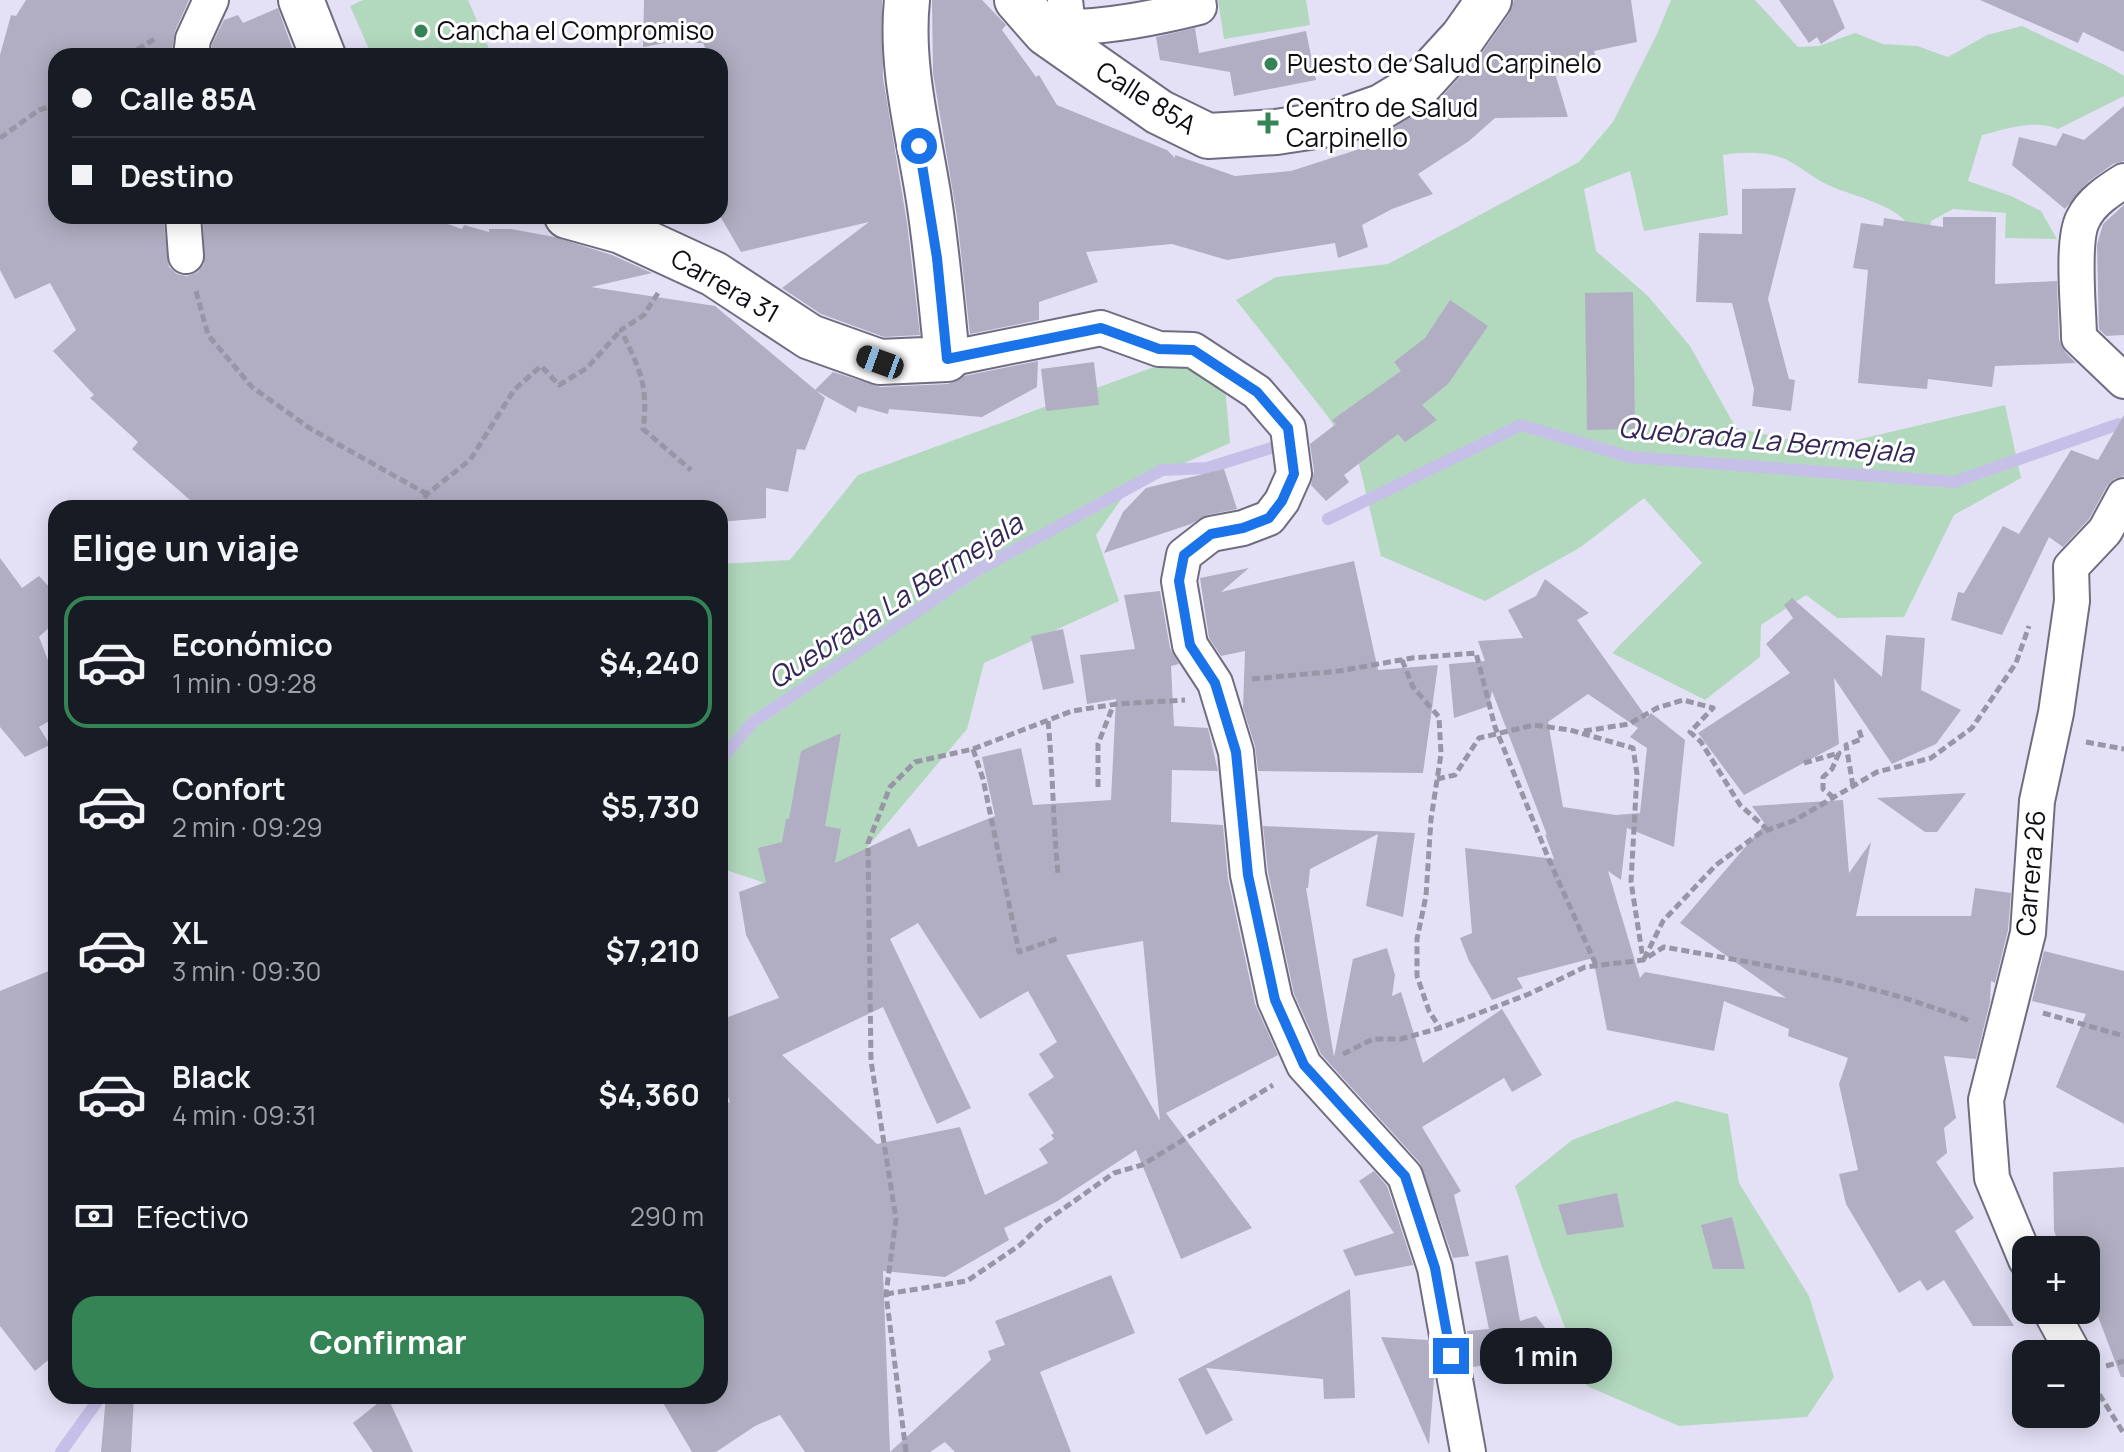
<!DOCTYPE html>
<html lang="es">
<head>
<meta charset="utf-8">
<style>
	:root { --surface:#171b24; --page:#20242c; --text:#f1f3f6; --muted:#9ea1a6; --line:#363941; --accent:#348455 }
	body { margin:0; font-family:Manrope,sans-serif; background:var(--page); color:var(--text); height:100vh; display:flex; flex-direction:column; font-size:30px; white-space:nowrap }
	* { box-sizing:border-box; margin:0 }
	p { font-size:26px; color:var(--muted) }
	.icon { flex:none; width:44px; height:44px; fill:none; stroke:currentColor; stroke-width:2; stroke-linecap:round; stroke-linejoin:round }
	.map { position:relative; flex:1; overflow:hidden }
	.details { position:absolute; left:48px; top:500px; width:680px; height:904px; display:flex; flex-direction:column; background:var(--surface); border-radius:24px; box-shadow:0 4px 20px #0003 }
	.details>* { flex:none }
	.guide { position:absolute; left:48px; top:48px; width:680px; height:176px; border-radius:24px; box-shadow:0 4px 20px #0003; display:grid; align-content:center; height:176px; padding:0 24px; background:var(--surface) }
	.buttons { position:absolute; left:2012px; top:1236px; display:grid; gap:16px }
	.buttons a { display:grid; place-items:center; width:88px; height:88px; border-radius:16px; background:var(--surface); box-shadow:0 4px 20px #0003; font-size:40px }
	.end { position:absolute; width:36px; height:36px; margin:-18px; border:10px solid #1a73e8; background:#fff; box-shadow:0 0 0 4px #fff }
	.from { border-radius:50% }
	.bubble { position:absolute; height:56px; border-radius:24px; background:var(--surface); box-shadow:0 4px 20px #0003; font-size:26px; font-weight:700; line-height:56px; text-align:center }
	.car { position:absolute; width:24px; height:48px; margin:-24px -12px; border-radius:10px; box-shadow:0 0 6px 2px #0007; background:linear-gradient(#222 24%,#8ab4d8 0 40%,#222 0 76%,#8ab4d8 0 86%,#222 0) }
	.guide b { display:flex; align-items:center; gap:28px; height:76px; font-size:30px }
	.guide b+b { border-top:2px solid var(--line) }
	.guide i { width:20px; height:20px; background:var(--text) }
	ul { padding:0; list-style:none }
	li { display:flex; align-items:center; gap:24px; height:132px; margin:0 16px 12px; padding:0 8px; border:4px solid transparent; border-radius:24px }
	li div { flex:1 }
	li b { display:block; font-size:30px }
	li em { font-style:normal; font-weight:700 }
	li.on { border-color:var(--accent) }
	li>.icon { width:72px; height:72px; stroke-width:1.5 }
	h2 { padding:0 24px; font-size:36px; line-height:96px }
	.pay { display:flex; align-items:center; gap:20px; height:88px; padding:0 24px; font-size:30px }
	.pay p { margin-inline-start:auto }
	.action { display:flex; gap:16px; margin-top:auto; padding:16px 24px }
	.action a { flex:1; height:92px; border-radius:24px; background:var(--accent); color:#fff; font-size:32px; font-weight:700; line-height:92px; text-align:center }
	.map>svg:first-child { display:block }
</style>
</head>
<body>
<div class="map">
<svg width="2124" height="1452" viewBox="0 0 2124 1452">
	<rect width="100%" height="100%" fill="#e4e1f7"/>
	<g fill="#b2d9be">
		<polygon points="363,0 468,0 492,56 372,56 350,6"/>
		<polygon points="1218,0 1306,0 1310,25 1224,39"/>
		<path d="M 1671,0 L 1755,0 L 1798,47 L 1819,46 L 1855,33 L 1883,44 L 1917,46 L 1948,57 L 1987,35 L 2022,26 L 2111,68 L 2124,76 L 2124,96 L 2058,129 C 2034,119 2006,129 1982,135 L 1968,181 L 2011,196 L 2041,211 L 2057,239 L 2005,238 L 2006,213 L 1953,209 L 1931,221 L 1929,232 L 1912,232 C 1903,204 1847,196 1822,182 C 1810,175 1798,165 1785,159 C 1766,151 1742,152 1723,155 L 1728,215 L 1644,231 L 1630,171 L 1584,189 L 1596,251 L 1648,296 L 1690,346 L 1736,428 L 1786,439 L 1852,441 L 2005,405 L 2021,478 L 1954,515 L 1904,617 L 1837,618 L 1806,595 L 1761,625 L 1760,657 L 1705,700 L 1612,653 L 1702,563 L 1644,498 L 1581,547 L 1485,601 L 1381,556 L 1359,464 L 1326,414 L 1236,300 L 1276,277 L 1388,264 L 1579,162 L 1613,122 L 1657,34 Z"/>
		<polygon points="1165,363 1224,375 1230,443 1130,487 1096,535 1119,601 984,663 967,729 848,870 765,883 720,868 720,564 790,560 858,475"/>
		<polygon points="1676,1101 1728,1114 1739,1183 1809,1296 1834,1377 1807,1417 1679,1426 1587,1386 1539,1259 1515,1186 1572,1140"/>
	</g>
	<g fill="none" stroke-linecap="round" stroke-linejoin="round">
		<g stroke="#c6c0e8" stroke-width="12">
			<polyline points="1328,519 1521,425 1630,457 1954,482 2119,424"/>
			<polyline points="720,761 752,723 976,571 1162,470 1207,468 1287,443"/>
			<polyline points="61,1452 101,1396"/>
		</g>
	</g>
	<g fill="#b1aec3" fill-rule="evenodd">
		<polygon points="26,0 189,0 175,31 171,56 56,56 56,216 163,216 169,267 177,274 187,276 198,272 204,264 203,216 425,216 462,229 464,225 489,232 489,229 511,229 555,237 612,255 652,273 591,287 715,306 825,398 805,450 797,449 788,492 766,488 766,518 720,522 720,508 199,508 132,449 138,442 90,398 94,395 53,351 76,330 50,283 15,299 0,270 0,55 11,15 16,16"/>
		<polygon points="644,0 882,0 883,78 907,223 920,335 884,337 821,314 782,288 869,222 741,252 720,216 720,56 709,56 703,43 670,42 643,47"/>
		<polygon points="932,0 982,0 1006,25 1002,30 1036,77 1039,75 1057,105 1167,150 1175,158 1175,155 1235,176 1291,171 1369,146 1368,143 1439,100 1483,51 1509,14 1514,0 1631,0 1637,42 1594,51 1599,69 1555,73 1568,117 1495,118 1469,141 1418,174 1433,194 1392,209 1362,225 1368,247 1338,258 1335,243 1227,260 1172,244 1086,252 1098,282 1039,302 1039,320 970,334 957,217 933,73"/>
		<polygon points="1779,0 1833,0 1845,28 1821,44 1817,37 1809,43"/>
		<polygon points="1980,0 2124,0 2124,52 2083,32 2078,43"/>
		<polygon points="278,8 295,56 211,56 212,44 224,20 238,15 243,23"/>
		<polygon points="1195,28 1199,53 1306,31 1316,80 1234,96 1230,72 1160,60 1156,37"/>
		<polygon points="2124,106 2124,161 2113,164 2088,182 2065,209 2012,165 2019,137 2056,146 2063,133 2084,140"/>
		<polygon points="1796,188 1768,299 1789,379 1795,380 1791,411 1752,406 1754,389 1732,303 1696,302 1699,233 1742,234 1742,189"/>
		<polygon points="2124,205 2124,335 2106,336 2099,329 2097,245 2103,224"/>
		<polygon points="1943,217 1996,217 1995,284 2057,281 2059,340 2065,352 2076,363 1995,366 1992,387 1928,379 1927,389 1858,383 1868,270 1853,268 1861,223 1883,226 1884,218 1943,227"/>
		<polygon points="1633,292 1635,429 1587,430 1585,293"/>
		<polygon points="1450,300 1488,326 1448,384 1422,405 1437,420 1405,442 1398,434 1344,475 1349,482 1326,501 1311,485 1314,471 1310,444 1336,424 1332,420 1401,371 1394,362 1425,338"/>
		<polygon points="1038,361 1037,387 982,417 889,409 888,414 858,406 856,413 815,390 833,372 881,387 948,384 964,376"/>
		<polygon points="1094,362 1099,405 1046,411 1041,369"/>
		<polygon points="2124,415 2124,476 2114,479 2107,486 2089,519 2063,547 2049,537 2002,635 1951,620 1958,592 1964,593 2003,526 2019,534 2071,450 2098,460"/>
		<polygon points="1224,469 1237,509 1207,515 1191,524 1104,553 1123,512 1146,488"/>
		<polygon points="0,558 22,588 39,576 56,594 56,621 39,637 51,668 56,671 56,717 39,727 50,745 25,757 0,727"/>
		<polygon points="1354,561 1378,670 1438,665 1423,773 1258,771 1255,746 1243,708 1245,651 1221,656 1209,638 1200,578 1249,568 1221,592"/>
		<path d="M 1545,579 L 1589,613 L 1577,620 L 1647,718 L 1651,713 L 1685,740 L 1674,847 L 1627,828 L 1621,880 L 1608,871 L 1640,978 L 1645,972 L 1786,998 L 1680,923 L 1765,824 L 1752,806 L 1843,800 L 1849,873 L 1871,842 L 1856,916 L 1971,916 L 1975,888 L 2011,893 L 2008,930 L 1995,983 L 1991,981 L 1990,1002 L 1976,1059 L 1944,1056 L 1956,1118 L 1944,1128 L 1947,1153 L 1936,1162 L 1974,1218 L 1955,1231 L 2014,1326 L 1973,1326 L 1944,1280 L 1927,1291 L 1920,1280 L 1899,1293 L 1846,1204 L 1839,1174 L 1858,1170 L 1839,1084 L 1848,1058 L 1788,1036 L 1789,1029 L 1724,1001 L 1714,1051 L 1607,1030 L 1593,958 L 1517,978 L 1523,988 L 1492,1000 L 1469,961 L 1460,938 L 1472,933 L 1465,848 L 1554,859 L 1545,834 L 1547,835 L 1492,691 L 1489,706 L 1454,718 L 1449,664 L 1485,661 L 1478,641 L 1523,638 L 1508,610 L 1536,596 ZM 1588,694 L 1638,728 L 1630,737 L 1647,748 L 1640,813 L 1616,815 L 1563,807 L 1548,722 Z"/>
		<path d="M 1160,591 L 1170,648 L 1179,664 L 1171,666 L 1174,726 L 1208,728 L 1218,771 L 1172,770 L 1171,822 L 1223,825 L 1228,879 L 1255,1004 L 1278,1055 L 1166,1113 L 1252,1228 L 1181,1259 L 1136,1150 L 1056,1202 L 1004,1228 L 1009,1240 L 945,1277 L 883,1271 L 890,1452 L 991,1360 L 988,1351 L 1005,1345 L 995,1321 L 1111,1275 L 1135,1333 L 1040,1372 L 1071,1452 L 955,1452 L 945,1442 L 930,1452 L 805,1452 L 780,1415 L 755,1426 L 716,1452 L 692,1452 L 659,1396 L 720,1396 L 720,1105 L 730,1102 L 720,1076 L 720,1020 L 779,998 L 746,935 L 739,892 L 766,882 L 758,848 L 782,842 L 786,819 L 789,819 L 801,751 L 841,733 L 825,826 L 841,829 L 835,863 L 910,828 L 918,847 L 995,816 L 982,757 L 1021,748 L 1033,805 L 1111,800 L 1116,699 L 1087,704 L 1080,655 L 1135,649 L 1124,595 ZM 918,923 L 980,1019 L 1028,991 L 1057,1042 L 1039,1054 L 1054,1077 L 1028,1094 L 1054,1133 L 1051,1135 L 1054,1139 L 1039,1149 L 1048,1163 L 985,1195 L 960,1127 L 877,1144 L 782,1055 L 883,1007 L 937,1124 L 971,1108 L 890,939 ZM 1143,941 L 1158,1102 L 1160,1121 L 1066,955 Z"/>
		<polygon points="1792,598 1882,677 1886,635 1925,638 1921,690 1961,710 1936,744 1892,764 1834,678 1839,744 1744,795 1698,733 1790,673 1766,644 1793,618 1784,605"/>
		<polygon points="1063,629 1074,683 1043,690 1031,636"/>
		<polygon points="1966,793 1937,832 1925,832 1877,798"/>
		<polygon points="1263,826 1415,833 1403,917 1366,906 1378,834 1310,869 1308,888 1306,888 1334,1057 1353,959 1387,948 1395,975 1392,996 1401,992 1423,1063 1502,1009 1542,1075 1512,1092 1504,1078 1422,1127 1461,1191 1454,1195 1469,1256 1453,1258 1420,1163 1321,1054 1294,994 1268,872"/>
		<polygon points="2044,951 2124,971 2124,1124 2056,1087 2086,1014 2032,1001"/>
		<polygon points="56,968 56,1348 53,1356 35,1371 0,1326 0,991"/>
		<polygon points="2124,1167 2124,1377 2121,1377 2086,1285 2086,1250 2060,1250 2054,1230 2053,1172"/>
		<polygon points="1374,1171 1387,1186 1413,1265 1355,1276 1343,1250 1394,1233 1359,1181"/>
		<polygon points="1617,1193 1624,1227 1567,1235 1558,1205"/>
		<polygon points="1732,1217 1745,1269 1713,1269 1701,1225"/>
		<polygon points="1508,1255 1520,1321 1536,1316 1553,1338 1558,1336 1567,1370 1530,1380 1525,1359 1473,1367 1467,1331 1489,1329 1475,1262"/>
		<polygon points="1350,1289 1355,1398 1324,1399 1323,1379 1206,1368 1233,1420 1206,1435 1178,1379"/>
		<polygon points="1381,1337 1428,1340 1434,1378 1429,1445"/>
		<polygon points="106,1396 134,1396 131,1452 101,1452"/>
		<polygon points="387,1396 413,1452 373,1452 353,1423"/>
	</g>
	<g fill="none" stroke-linecap="round" stroke-linejoin="round">
		<defs>
			<g id="street">
				<path d="M 1065,0 L 1067,18 L 1078,27 C 1119,25 1159,17 1199,7 L 1198,0"/>
				<polyline points="191,56 193,39 211,0"/>
				<path d="M 2124,181 C 2108,191 2091,202 2083,219 C 2071,241 2079,311 2079,338 L 2124,381"/>
				<polyline points="183,216 186,256"/>
				<polyline points="947,359 1101,328 1159,349 1193,350 1257,392 1288,428 1294,474 1282,501 1269,518 1243,528 1211,534 1184,555 1179,581 1190,645 1215,683 1236,752 1248,875 1275,1000 1304,1065 1405,1176 1435,1268 1468,1452"/>
				<polyline points="2026,1260 1992,1178 1986,1100 2028,933 2037,801 2056,713 2072,601 2071,567 2105,531 2124,496"/>
				<polyline points="2050,1310 2074,1354"/>
			</g>
			<g id="secondary">
				<polyline points="301,0 323,56"/>
				<polyline points="1017,0 1046,33 1159,112 1208,136 1276,132 1335,123 1381,107 1421,83 1463,37 1489,0"/>
				<path d="M 567,216 L 621,231 L 714,274 L 810,337 L 880,362 L 947,359 C 942,306 937,253 929,200 C 919,135 900,67 907,0"/>
			</g>
		</defs>
		<use href="#street" stroke="#6f6d7f" stroke-width="38"/>
		<use href="#secondary" stroke="#6f6d7f" stroke-width="48"/>
		<g stroke="#9895a6" stroke-width="5" stroke-dasharray="8 4" stroke-linecap="butt">
			<polyline points="127,56 156,38"/>
			<polyline points="0,138 39,110 56,105"/>
			<polyline points="196,291 208,335 252,387 311,429 427,494"/>
			<path d="M 658,293 L 644,315 L 621,330 C 639,368 649,385 643,429 L 691,470"/>
			<polyline points="418,508 427,494 470,460 514,390 541,366 559,385 587,368 621,330"/>
			<polyline points="1402,660 1413,687 1439,717 1441,754 1431,819 1426,896 1417,939 1417,976 1429,1011 1440,1028"/>
			<polyline points="1252,679 1339,671 1412,658 1476,653 1495,727 1550,862 1596,965"/>
			<path d="M 1048,721 C 1053,772 1053,823 1058,874"/>
			<polyline points="1584,731 1629,724 1657,708 1683,700 1713,708 1690,732 1701,742 1740,805 1768,830"/>
			<polyline points="2086,742 2124,749"/>
			<polyline points="973,749 983,779 1019,952 1059,938"/>
			<polyline points="1804,763 1839,753 1832,769 1823,777 1823,789 1833,797"/>
			<polyline points="1437,779 1455,775 1479,738 1534,725 1570,730 1633,748 1637,774 1631,882 1643,959"/>
			<polyline points="1853,786 1846,745 1862,739 1858,727"/>
			<polyline points="1098,787 1098,744 1113,706"/>
			<polyline points="1644,959 1663,921 1716,865 1760,833 1795,820 1877,772 1931,758 1972,728 2016,663 2029,626"/>
			<polyline points="2043,1013 2124,1036"/>
			<path d="M 1343,1054 L 1373,1039 L 1401,1039 L 1440,1028 L 1529,994 L 1585,967 L 1643,960 L 1664,947 C 1770,966 1869,981 1970,1021"/>
			<polyline points="886,1294 967,1281 1020,1245 1043,1223 1114,1173 1142,1165 1273,1085"/>
			<polyline points="2106,1366 2124,1361"/>
			<polyline points="2093,1384 2124,1434"/>
			<polyline points="906,1452 886,1294 896,1219 871,1061 868,843 890,787 915,762 973,749 1072,711 1117,704 1185,700"/>
		</g>
		<use href="#street" stroke="#fff" stroke-width="34"/>
		<use href="#secondary" stroke="#fff" stroke-width="44"/>
	</g>
	<g fill="none" stroke-linecap="round" stroke-linejoin="round">
		<polyline stroke="#1a73e8" stroke-width="10" points="919,146 937,258 947,359 1101,328 1159,349 1193,350 1257,392 1288,428 1294,474 1282,501 1269,518 1243,528 1211,534 1184,555 1179,581 1190,645 1215,683 1236,752 1248,875 1275,1000 1304,1065 1405,1176 1435,1268 1451,1356"/>
	</g>
	<g fill="#348455" stroke="#fff" stroke-width="3">
		<circle cx="421" cy="31" r="8"/>
		<circle cx="1271" cy="64" r="8"/>
		<path d="M1264 111h8v8h8v8h-8v8h-8v-8h-8v-8h8z"/>
	</g>
	<g text-anchor="middle" stroke-width="6" stroke-linejoin="round" paint-order="stroke">
		<g font-size="26" fill="#0d0c13" stroke="#fff" text-anchor="start">
			<text x="437" y="40">Cancha el Compromiso</text>
			<text x="1287" y="73">Puesto de Salud Carpinelo</text>
			<text x="1286" y="117">Centro de Salud<tspan x="1286" dy="30">Carpinello</tspan></text>
		</g>
		<g font-size="26" fill="#0d0c13" stroke="#fff">
			<text transform="translate(1146 98) rotate(32)" y="9">Calle 85A</text>
			<text transform="translate(725 286) rotate(30)" y="9">Carrera 31</text>
			<text transform="translate(2031 873) rotate(-85)" y="9">Carrera 26</text>
		</g>
		<g font-size="28" font-style="italic" fill="#342859" stroke="#fff">
			<text transform="translate(1766 440) rotate(5)" y="10">Quebrada La Bermejala</text>
			<text transform="translate(895 601) rotate(-33)" y="10">Quebrada La Bermejala</text>
		</g>
	</g>
</svg>
<div class="buttons">
<a>+</a>
<a>−</a>
</div>
<i class="end from" style="left:919px;top:146px"></i>
<i class="end" style="left:1451px;top:1356px"></i>
<div class="bubble" style="left:1480px;top:1328px;width:132px">1 min</div>
<i class="car" style="left:880px;top:362px;rotate:290deg"></i>
<div class="guide">
<b><i class="from"></i>Calle 85A</b>
<b><i></i>Destino</b>
</div>
<section class="details">
<h2>Elige un viaje</h2>
<ul>
<li class="on"><svg class="icon" aria-label="car" viewBox="0 0 24 24"><path d="M5 17H2v-5l4-1 3-4h7l3 4 3 1v5h-3M9 17h6M6 11h13"/><circle cx="7" cy="17" r="2"/><circle cx="17" cy="17" r="2"/></svg><div><b>Económico</b><p>1 min · 09:28</p></div><em>$4,240</em></li>
<li><svg class="icon" aria-label="car" viewBox="0 0 24 24"><path d="M5 17H2v-5l4-1 3-4h7l3 4 3 1v5h-3M9 17h6M6 11h13"/><circle cx="7" cy="17" r="2"/><circle cx="17" cy="17" r="2"/></svg><div><b>Confort</b><p>2 min · 09:29</p></div><em>$5,730</em></li>
<li><svg class="icon" aria-label="car" viewBox="0 0 24 24"><path d="M5 17H2v-5l4-1 3-4h7l3 4 3 1v5h-3M9 17h6M6 11h13"/><circle cx="7" cy="17" r="2"/><circle cx="17" cy="17" r="2"/></svg><div><b>XL</b><p>3 min · 09:30</p></div><em>$7,210</em></li>
<li><svg class="icon" aria-label="car" viewBox="0 0 24 24"><path d="M5 17H2v-5l4-1 3-4h7l3 4 3 1v5h-3M9 17h6M6 11h13"/><circle cx="7" cy="17" r="2"/><circle cx="17" cy="17" r="2"/></svg><div><b>Black</b><p>4 min · 09:31</p></div><em>$4,360</em></li>
</ul>
<div class="pay"><svg class="icon" aria-label="cash" viewBox="0 0 24 24"><path d="M3 7h18v10H3z"/><circle cx="12" cy="12" r="2"/></svg>Efectivo<p>290 m</p></div>
<div class="action"><a>Confirmar</a></div>
</section>
</div>
</body>
</html>
